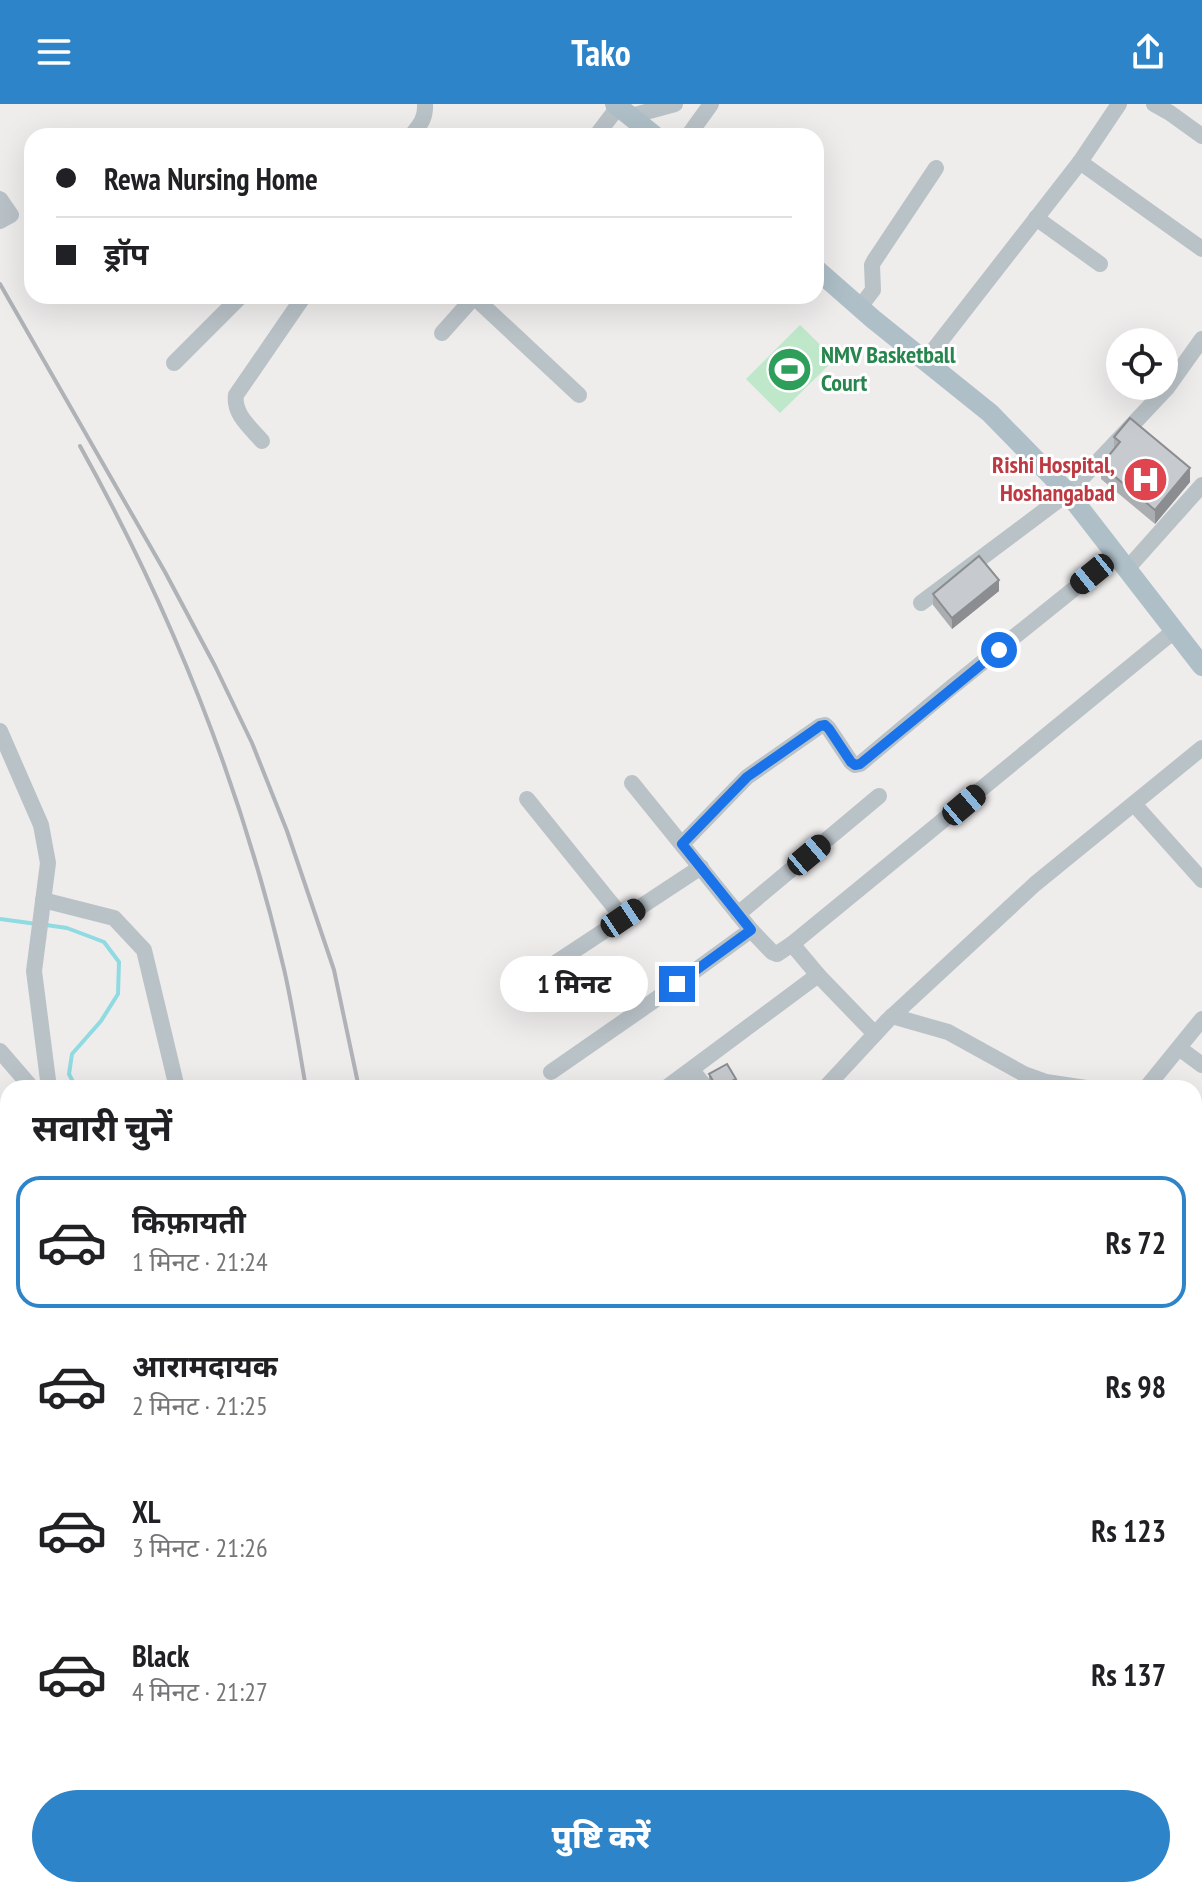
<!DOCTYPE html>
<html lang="hi">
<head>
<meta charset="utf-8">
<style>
	:root { --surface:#fff; --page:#f6f6f6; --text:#202124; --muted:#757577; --line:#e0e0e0; --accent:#2d84c8 }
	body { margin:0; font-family:"PT Sans Narrow","Noto Sans Devanagari",sans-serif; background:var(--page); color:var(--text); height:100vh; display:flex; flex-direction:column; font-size:30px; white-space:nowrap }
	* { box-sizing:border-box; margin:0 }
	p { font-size:26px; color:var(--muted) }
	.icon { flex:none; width:44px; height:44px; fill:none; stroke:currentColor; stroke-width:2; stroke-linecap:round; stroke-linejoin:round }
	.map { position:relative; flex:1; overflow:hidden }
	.drawer { position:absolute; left:0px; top:976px; width:1202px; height:818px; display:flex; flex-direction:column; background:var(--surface); border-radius:24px 24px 0 0; box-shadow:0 8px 32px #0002 }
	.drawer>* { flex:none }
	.top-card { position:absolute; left:24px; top:24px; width:800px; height:176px; border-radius:24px; box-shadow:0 8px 32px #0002; display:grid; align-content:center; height:176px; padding:0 32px; background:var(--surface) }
	.controls { position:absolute; left:1106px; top:224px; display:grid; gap:16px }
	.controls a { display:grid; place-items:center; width:72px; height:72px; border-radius:50%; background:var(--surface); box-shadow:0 8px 32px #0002; font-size:40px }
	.end { position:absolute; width:36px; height:36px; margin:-18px; border:10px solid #1a73e8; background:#fff; box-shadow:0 0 0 4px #fff }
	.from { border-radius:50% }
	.bubble { position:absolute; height:56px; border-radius:28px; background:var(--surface); box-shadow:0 8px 32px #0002; font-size:26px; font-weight:800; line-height:56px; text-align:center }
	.car { position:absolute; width:24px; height:48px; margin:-24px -12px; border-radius:10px; box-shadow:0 0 6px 2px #0007; background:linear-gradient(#222 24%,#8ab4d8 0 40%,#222 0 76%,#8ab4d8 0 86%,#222 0) }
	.top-card b { display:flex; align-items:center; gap:28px; height:76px; font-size:30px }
	.top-card b+b { border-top:2px solid var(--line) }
	.top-card i { width:20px; height:20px; background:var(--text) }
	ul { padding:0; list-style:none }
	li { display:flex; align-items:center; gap:24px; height:132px; margin:0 16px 12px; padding:0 16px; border:4px solid transparent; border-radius:24px }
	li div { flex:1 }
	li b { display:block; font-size:30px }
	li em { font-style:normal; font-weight:800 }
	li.selected { border-color:var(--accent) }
	li>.icon { width:72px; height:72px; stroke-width:1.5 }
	h2 { padding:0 32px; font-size:36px; line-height:96px }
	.action { display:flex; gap:16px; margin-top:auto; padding:16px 32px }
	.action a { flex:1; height:92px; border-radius:48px; background:var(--accent); color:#fff; font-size:32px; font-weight:800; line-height:92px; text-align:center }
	header { display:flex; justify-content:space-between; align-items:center; height:104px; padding:0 32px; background:var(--accent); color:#fff; font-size:36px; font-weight:800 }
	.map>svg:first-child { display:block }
</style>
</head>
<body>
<header><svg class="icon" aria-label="menu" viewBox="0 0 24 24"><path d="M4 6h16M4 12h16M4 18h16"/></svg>Tako<svg class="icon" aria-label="share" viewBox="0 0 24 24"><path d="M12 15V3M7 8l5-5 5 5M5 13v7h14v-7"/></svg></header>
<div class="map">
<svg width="1202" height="1793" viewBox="0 0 1202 1793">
	<rect width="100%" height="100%" fill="#efecec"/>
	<polygon fill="#bee8c9" points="800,221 835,255 780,309 746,275"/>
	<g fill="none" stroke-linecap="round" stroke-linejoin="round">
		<g stroke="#90dae1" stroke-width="4">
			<polyline points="0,815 37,820"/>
			<polyline points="46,821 67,824 104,838 119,858 118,890 101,917 72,950 69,970 76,984"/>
			<polyline points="1194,1629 1202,1635"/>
		</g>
		<g stroke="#b9c2c7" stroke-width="16">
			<polyline points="1154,0 1170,9 1202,32"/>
			<polyline points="631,12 675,0"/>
			<path d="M 411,32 C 420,21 426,14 425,0"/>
			<polyline points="596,32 618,3"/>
			<polyline points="688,32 711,0"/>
			<polyline points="1080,58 1202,145"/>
			<polyline points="0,95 11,111 0,117"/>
			<polyline points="1036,114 1100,160"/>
			<polyline points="474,193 579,291"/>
			<polyline points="860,203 873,186 872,161 874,157 936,64"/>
			<polyline points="442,229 475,192"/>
			<polyline points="925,257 1080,58 1119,0"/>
			<polyline points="174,259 241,192"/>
			<path d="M 262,337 C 251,324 233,310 236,291 L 304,192"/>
			<polyline points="1127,465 1202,381"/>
			<polyline points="921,499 1068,389 1167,284 1202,235"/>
			<polyline points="0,627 41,721 48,759 34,867 49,984"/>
			<polyline points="632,679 751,826 772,848 777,850 792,840 1174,527"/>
			<polyline points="527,695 623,814"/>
			<polyline points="1134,700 1202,776"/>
			<polyline points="682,740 747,673 820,622 825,621 829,625 851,658 855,661 860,660 952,583 1116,451"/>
			<polyline points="43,796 114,814 144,846 177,984"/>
			<polyline points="738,810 879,692"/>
			<polyline points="792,840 818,871"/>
			<polyline points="522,881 701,763"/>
			<polyline points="892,912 948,928 1024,970 1046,978 1086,984"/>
			<polyline points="1179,944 1202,961"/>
			<polyline points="0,947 32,984"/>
			<polyline points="692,966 706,984"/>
			<polyline points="551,968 652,898 751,826"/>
			<polyline points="666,984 818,871 875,930"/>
			<polyline points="825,984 888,916 1035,780 1202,644"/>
			<polyline points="1146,984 1202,915"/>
			<polyline points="1194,1263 1202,1270"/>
			<polyline points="1194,1456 1202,1461"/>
			<polyline points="0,1476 8,1469"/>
			<polyline points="1194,1533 1202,1518"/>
			<polyline points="1194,1653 1202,1657"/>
			<polyline points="0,1716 8,1720"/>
			<polyline points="1194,1767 1202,1753"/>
			<polyline points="0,1769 8,1753"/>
			<polyline points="147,1786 161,1793"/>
			<polyline points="679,1786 695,1793"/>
			<polyline points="66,1793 69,1786"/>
			<polyline points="181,1793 182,1786"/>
			<polyline points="445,1793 448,1786"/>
			<polyline points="609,1793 612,1786"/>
			<polyline points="753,1793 757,1786"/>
			<polyline points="804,1793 807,1786"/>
			<polyline points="1178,1793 1182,1786"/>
		</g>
		<g stroke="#aebfc8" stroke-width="20">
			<polyline points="615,0 655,32"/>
			<polyline points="816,165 873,215 990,309 1068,389 1202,562"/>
			<polyline points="1194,1408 1202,1396"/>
			<polyline points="1014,1793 1015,1786"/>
		</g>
		<g stroke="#afb2b6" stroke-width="4">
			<polyline points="0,180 165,468 215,562 252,639 287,727 334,866 359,984"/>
			<path d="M 80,342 C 171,506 241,682 284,865 C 293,904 299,944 306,984"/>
			<polyline points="261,1793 263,1786"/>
			<polyline points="295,1793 298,1786"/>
		</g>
	</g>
	<g fill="#abaeb1">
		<polygon points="1114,333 1190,378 1155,420 1101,375 1101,361 1114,345"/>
		<polygon points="999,487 952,525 933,501 933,490"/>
		<polygon points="709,970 736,982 732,984 712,984 709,978"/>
	</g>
	<g fill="#8b8d90">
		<polygon points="1190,364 1190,378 1155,420 1155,406"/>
		<polygon points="999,476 999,487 952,525 952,514"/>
		<polygon points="736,975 736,982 732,984 719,984"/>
	</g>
	<g fill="#c7cace" stroke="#8b8d90" stroke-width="2">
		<polygon points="1130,314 1190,364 1155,406 1101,361 1120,338 1114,333"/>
		<polygon points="979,452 999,476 952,514 933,490"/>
		<polygon points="727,960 736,975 719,984 717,984 709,970"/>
	</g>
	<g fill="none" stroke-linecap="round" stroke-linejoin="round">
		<polyline stroke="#1a73e8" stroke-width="10" points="677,880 751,826 682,740 747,673 820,622 825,621 829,625 851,658 855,661 860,660 999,546"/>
	</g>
	<defs>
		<symbol id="stadium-disc" viewBox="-11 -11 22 22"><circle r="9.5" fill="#2e9e5b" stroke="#fff"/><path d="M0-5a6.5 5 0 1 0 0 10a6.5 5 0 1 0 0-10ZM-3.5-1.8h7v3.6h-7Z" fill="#fff"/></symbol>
		<symbol id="hospital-disc" viewBox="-11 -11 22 22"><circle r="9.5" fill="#e0444e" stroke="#fff"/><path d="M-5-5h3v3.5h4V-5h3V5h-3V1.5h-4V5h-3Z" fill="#fff"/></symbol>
	</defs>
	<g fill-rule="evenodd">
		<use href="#stadium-disc" x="764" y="240" width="51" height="51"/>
		<use href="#hospital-disc" x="1120" y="350" width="51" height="51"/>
	</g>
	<g text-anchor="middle" stroke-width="6" stroke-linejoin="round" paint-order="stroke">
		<g font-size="24" font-weight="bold" fill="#27864d" stroke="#fff" text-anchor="start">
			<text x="821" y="259">NMV Basketball<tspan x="821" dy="28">Court</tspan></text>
		</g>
		<g font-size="24" font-weight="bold" fill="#be3a42" stroke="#fff" text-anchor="end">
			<text x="1115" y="369">Rishi Hospital,<tspan x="1115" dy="28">Hoshangabad</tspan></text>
		</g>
	</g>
</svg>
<div class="controls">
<a><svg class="icon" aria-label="locate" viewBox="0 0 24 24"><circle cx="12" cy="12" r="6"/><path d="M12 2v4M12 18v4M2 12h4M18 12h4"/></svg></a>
</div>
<i class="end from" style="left:999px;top:546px"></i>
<i class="end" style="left:677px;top:880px"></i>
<div class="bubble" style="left:500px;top:852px;width:148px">1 मिनट</div>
<i class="car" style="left:1092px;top:470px;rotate:231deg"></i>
<i class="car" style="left:964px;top:701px;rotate:50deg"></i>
<i class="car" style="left:809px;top:751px;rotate:50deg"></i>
<i class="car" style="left:623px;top:814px;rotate:56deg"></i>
<div class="top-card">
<b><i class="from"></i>Rewa Nursing Home</b>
<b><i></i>ड्रॉप</b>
</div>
<section class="drawer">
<h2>सवारी चुनें</h2>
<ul>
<li class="selected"><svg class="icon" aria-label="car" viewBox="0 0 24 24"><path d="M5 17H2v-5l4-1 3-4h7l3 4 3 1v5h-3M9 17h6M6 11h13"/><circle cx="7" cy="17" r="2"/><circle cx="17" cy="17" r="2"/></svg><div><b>किफ़ायती</b><p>1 मिनट · 21:24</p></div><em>Rs 72</em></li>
<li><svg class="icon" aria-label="car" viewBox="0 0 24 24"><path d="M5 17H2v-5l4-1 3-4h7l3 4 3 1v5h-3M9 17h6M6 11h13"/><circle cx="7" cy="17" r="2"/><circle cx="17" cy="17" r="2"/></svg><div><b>आरामदायक</b><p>2 मिनट · 21:25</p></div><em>Rs 98</em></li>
<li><svg class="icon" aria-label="car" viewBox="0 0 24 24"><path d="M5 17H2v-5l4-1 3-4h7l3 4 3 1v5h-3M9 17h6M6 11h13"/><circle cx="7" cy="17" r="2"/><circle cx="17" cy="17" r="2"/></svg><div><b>XL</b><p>3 मिनट · 21:26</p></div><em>Rs 123</em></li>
<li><svg class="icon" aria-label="car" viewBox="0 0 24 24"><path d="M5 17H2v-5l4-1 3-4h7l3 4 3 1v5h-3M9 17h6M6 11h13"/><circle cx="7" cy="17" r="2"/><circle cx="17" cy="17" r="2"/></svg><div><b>Black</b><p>4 मिनट · 21:27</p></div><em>Rs 137</em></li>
</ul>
<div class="action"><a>पुष्टि करें</a></div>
</section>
</div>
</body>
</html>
